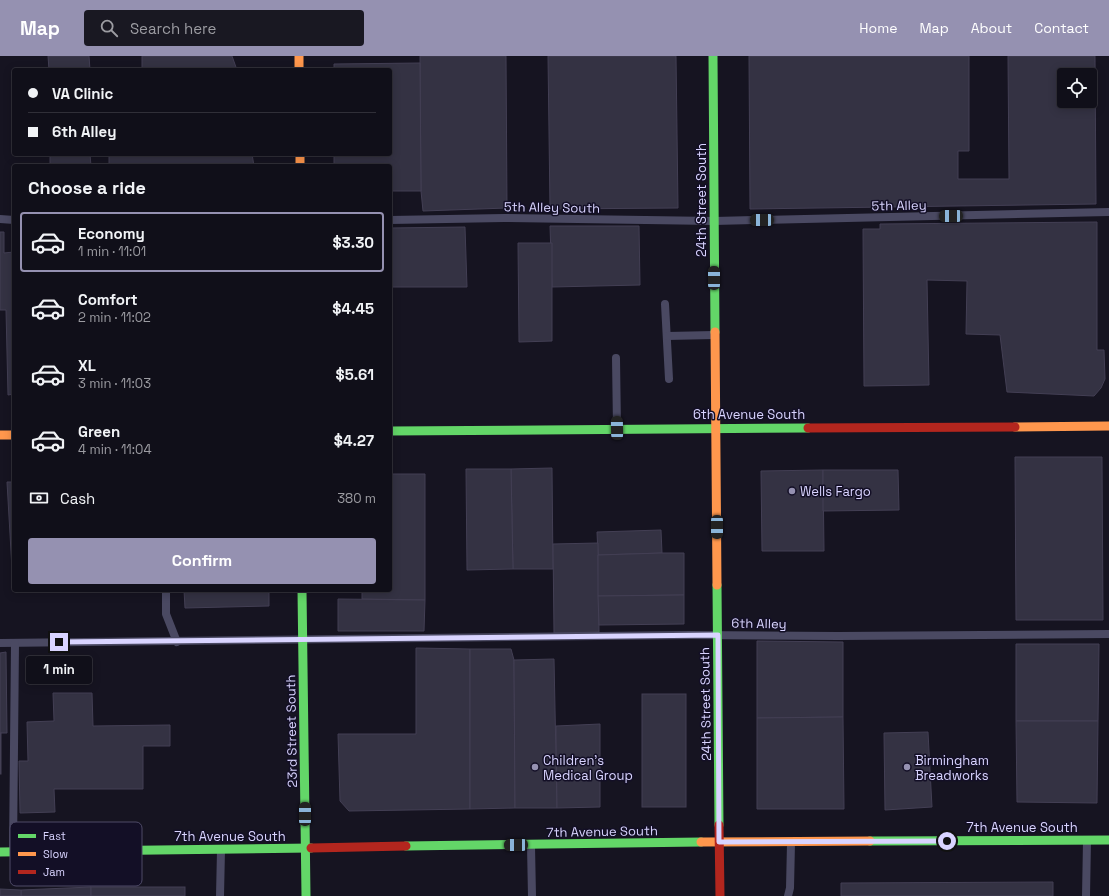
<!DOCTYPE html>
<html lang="en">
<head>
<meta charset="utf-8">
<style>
	:root { --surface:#100f19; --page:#191822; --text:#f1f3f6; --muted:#9c9ca2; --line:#302f38; --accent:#9591b1 }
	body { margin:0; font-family:"Space Grotesk",sans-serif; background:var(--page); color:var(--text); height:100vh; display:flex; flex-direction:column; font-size:15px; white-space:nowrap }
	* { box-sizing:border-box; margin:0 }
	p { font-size:13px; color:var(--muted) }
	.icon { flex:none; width:22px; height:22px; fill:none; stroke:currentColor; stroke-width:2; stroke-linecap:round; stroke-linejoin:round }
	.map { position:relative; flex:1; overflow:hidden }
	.side { position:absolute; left:12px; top:108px; width:380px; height:428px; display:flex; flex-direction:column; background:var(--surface); border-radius:4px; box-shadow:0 2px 10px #0003,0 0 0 1px var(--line) }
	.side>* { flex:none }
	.guide { position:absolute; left:12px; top:12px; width:380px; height:88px; border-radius:4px; box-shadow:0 2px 10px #0003,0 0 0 1px var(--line); display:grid; align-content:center; height:88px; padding:0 16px; background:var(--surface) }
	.tools { position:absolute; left:1057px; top:12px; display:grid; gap:8px }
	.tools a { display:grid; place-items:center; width:40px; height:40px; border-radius:4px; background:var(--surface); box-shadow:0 2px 10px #0003,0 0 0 1px var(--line); font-size:20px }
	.end { position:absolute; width:18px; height:18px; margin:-9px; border:5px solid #d9d4ff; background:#111; box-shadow:0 0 0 2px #111 }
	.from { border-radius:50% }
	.bubble { position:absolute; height:28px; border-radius:4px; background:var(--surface); box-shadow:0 2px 10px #0003,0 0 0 1px var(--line); font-size:13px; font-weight:800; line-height:28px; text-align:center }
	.car { position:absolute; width:12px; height:24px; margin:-12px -6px; border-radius:5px; box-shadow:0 0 3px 1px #0007; background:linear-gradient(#222 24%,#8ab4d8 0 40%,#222 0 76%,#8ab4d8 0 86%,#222 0) }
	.guide b { display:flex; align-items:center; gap:14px; height:38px; font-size:15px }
	.guide b+b { border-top:1px solid var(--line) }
	.guide i { width:10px; height:10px; background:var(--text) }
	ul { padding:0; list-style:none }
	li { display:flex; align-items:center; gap:12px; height:60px; margin:0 8px 6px; padding:0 8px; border:2px solid transparent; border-radius:4px }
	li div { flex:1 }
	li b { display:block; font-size:15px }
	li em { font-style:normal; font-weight:800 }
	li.current { border-color:var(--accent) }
	li>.icon { width:36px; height:36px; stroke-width:1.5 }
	h2 { padding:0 16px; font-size:18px; line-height:48px }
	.pay { display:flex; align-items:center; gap:10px; height:44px; padding:0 16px; font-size:15px }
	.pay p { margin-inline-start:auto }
	.cta { display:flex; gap:8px; margin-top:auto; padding:8px 16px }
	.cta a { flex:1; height:46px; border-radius:4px; background:var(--accent); color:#fff; font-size:16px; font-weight:800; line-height:46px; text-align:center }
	header { display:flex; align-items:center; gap:24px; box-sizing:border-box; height:56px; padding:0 20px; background:var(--accent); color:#fff }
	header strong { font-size:19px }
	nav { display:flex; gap:22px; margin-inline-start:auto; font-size:14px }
	.search { width:280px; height:36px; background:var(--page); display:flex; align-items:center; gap:10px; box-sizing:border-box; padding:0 14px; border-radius:4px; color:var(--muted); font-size:15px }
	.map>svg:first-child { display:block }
</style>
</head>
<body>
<header>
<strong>Map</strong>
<div class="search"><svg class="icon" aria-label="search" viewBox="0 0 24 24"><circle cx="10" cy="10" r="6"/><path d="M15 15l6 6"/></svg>Search here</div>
<nav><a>Home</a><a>Map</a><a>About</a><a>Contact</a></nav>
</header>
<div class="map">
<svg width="1109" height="840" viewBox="0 0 1109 840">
	<rect width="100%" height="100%" fill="#161421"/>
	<g fill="#343243" stroke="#433f54" fill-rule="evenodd">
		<polygon points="48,0 89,0 90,14 49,14"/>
		<polygon points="142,0 232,0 237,14 142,14"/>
		<polygon points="420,0 506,0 507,152 423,155 421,135"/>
		<polygon points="548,0 676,0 678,152 550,153"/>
		<path d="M 749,0 L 969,0 L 969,95 L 958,95 L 958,123 L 1009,123 L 1008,0 L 1095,0 L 1096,148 L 750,153 ZM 1064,19 L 1090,19 L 1090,45 L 1064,45 Z"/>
		<polygon points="420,7 421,135 390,135 390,110 334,110 334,98 390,98 390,14 334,14 334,8"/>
		<polygon points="50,98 90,98 91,110 50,110"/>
		<polygon points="109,98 252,98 254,110 109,110"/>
		<polygon points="1097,166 1097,294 1104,294 1105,323 1101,332 1094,340 1007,336 1000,279 966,278 967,225 927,224 929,329 864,330 863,173 880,173 880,168"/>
		<polygon points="550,170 639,170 640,229 552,231"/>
		<polygon points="465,171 467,231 390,231 390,172"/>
		<polygon points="0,176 4,176 4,197 14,196 14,338 8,339 6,254 0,254"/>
		<polygon points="518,187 552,187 552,285 519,286"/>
		<polygon points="1015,401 1102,401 1103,564 1016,564"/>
		<polygon points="552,412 553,513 513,513 511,413"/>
		<polygon points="466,413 511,413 513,513 467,514"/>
		<polygon points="823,414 824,495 762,495 761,415"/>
		<polygon points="823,414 898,414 899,454 823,455"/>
		<polygon points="390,418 425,418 425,544 362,543 362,534 390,534"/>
		<polygon points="7,426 14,426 14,513 12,513"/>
		<polygon points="661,474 662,497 598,499 597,476"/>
		<polygon points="598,487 599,576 554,577 553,488"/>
		<polygon points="662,497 684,497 684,539 598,540 598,499"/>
		<polygon points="184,534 269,534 269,550 185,552"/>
		<polygon points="684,539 684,568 599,569 598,540"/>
		<polygon points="338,543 425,544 424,575 338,575"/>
		<polygon points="757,585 843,586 843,661 757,662"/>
		<polygon points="1016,588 1099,588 1098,665 1016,665"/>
		<polygon points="416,592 470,593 470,753 349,755 340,745 338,678 416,678"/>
		<polygon points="470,593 511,593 514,604 515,752 470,753"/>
		<polygon points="6,596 7,677 0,677 0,597"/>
		<polygon points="554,603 557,752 515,752 514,604"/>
		<polygon points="53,637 92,637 93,670 170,669 170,690 143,690 143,733 54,733 55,756 20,757 19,705 28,705 27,666 54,665"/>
		<rect x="642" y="638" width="44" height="113"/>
		<polygon points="843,661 844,753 757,753 757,662"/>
		<polygon points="1016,665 1098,665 1097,747 1017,746"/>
		<polygon points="600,668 600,751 557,752 556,670"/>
		<polygon points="928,676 932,751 885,754 884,677"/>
		<rect x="0" y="677" width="1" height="41"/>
		<polygon points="1053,826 1053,840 841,840 841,827"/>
		<polygon points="91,831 91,840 21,840 21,834"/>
		<rect x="91" y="831" width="94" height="9"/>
		<polygon points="0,833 21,834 21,840 0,840"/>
	</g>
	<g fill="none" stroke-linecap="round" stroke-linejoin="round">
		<g stroke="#4a4962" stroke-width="8">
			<polyline points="0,163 14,164"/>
			<polyline points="390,164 504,162 714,165 1109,156"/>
			<polyline points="665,248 669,323"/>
			<polyline points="667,280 714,279"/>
			<polyline points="616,302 617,372"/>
			<polyline points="166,534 166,558 177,586"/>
			<polyline points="0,587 690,579 838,580 1109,578"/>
			<polyline points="531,790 532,840"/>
			<polyline points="13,796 15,587"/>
			<polyline points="220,840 221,794"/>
			<polyline points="788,840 790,832 791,787"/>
			<polyline points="1086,840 1087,785"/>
		</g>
		<g stroke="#63d668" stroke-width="9">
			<polyline points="713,0 715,276"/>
			<polyline points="390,375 808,372"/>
			<polyline points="717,529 719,769"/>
			<polyline points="302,534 306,840"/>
			<polyline points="870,785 1109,784"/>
			<polyline points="406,790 701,786"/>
			<polyline points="0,796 311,792"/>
		</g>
		<g stroke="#ff974d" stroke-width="9">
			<polyline points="299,0 299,14"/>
			<polyline points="300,98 300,110"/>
			<polyline points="715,276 717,529"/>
			<polyline points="1015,371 1109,370"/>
			<polyline points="0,379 14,379"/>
			<polyline points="701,786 870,785"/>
		</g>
		<g stroke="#b3261e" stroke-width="9">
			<polyline points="808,372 1015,371"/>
			<polyline points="719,769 720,840"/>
			<polyline points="311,792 406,790"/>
		</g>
	</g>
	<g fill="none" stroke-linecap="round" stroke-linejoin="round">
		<polyline stroke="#d9d4ff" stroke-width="5" points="59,586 718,579 719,786 947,785"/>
	</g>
	<g fill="#9591b1" stroke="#130f26" stroke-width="1.5">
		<circle cx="792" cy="435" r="4"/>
		<circle cx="535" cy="711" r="4"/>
		<circle cx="907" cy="711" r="4"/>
	</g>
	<g text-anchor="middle" stroke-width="3" stroke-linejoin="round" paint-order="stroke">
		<g font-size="13" fill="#d9d4ff" stroke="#130f26">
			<text transform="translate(701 144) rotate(-90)" y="5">24th Street South</text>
			<text transform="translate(899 149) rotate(-1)" y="5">5th Alley</text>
			<text transform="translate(552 151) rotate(1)" y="5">5th Alley South</text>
			<text x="749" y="363">6th Avenue South</text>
			<text transform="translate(759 567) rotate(1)" y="5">6th Alley</text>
			<text transform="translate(705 648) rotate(-91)" y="5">24th Street South</text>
			<text transform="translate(291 675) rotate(-91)" y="5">23rd Street South</text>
			<text x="1022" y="776">7th Avenue South</text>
			<text transform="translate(602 775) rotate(-1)" y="5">7th Avenue South</text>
			<text x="230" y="785">7th Avenue South</text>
		</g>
		<g font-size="13" fill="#d9d4ff" stroke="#130f26" text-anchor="start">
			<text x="800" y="440">Wells Fargo</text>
			<text x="543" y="709">Children's<tspan x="543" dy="15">Medical Group</tspan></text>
			<text x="915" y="709">Birmingham<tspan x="915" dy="15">Breadworks</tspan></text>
		</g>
	</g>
	<rect x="10" y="766" width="132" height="64" rx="6" fill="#130f26" stroke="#4e4a67" stroke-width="1"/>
	<rect x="18" y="778" width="18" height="4" fill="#63d668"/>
	<rect x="18" y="796" width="18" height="4" fill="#ff974d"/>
	<rect x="18" y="814" width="18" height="4" fill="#b3261e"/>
	<g font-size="11" fill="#d9d4ff">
		<text x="43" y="784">Fast</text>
		<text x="43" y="802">Slow</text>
		<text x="43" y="820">Jam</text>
	</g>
</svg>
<div class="tools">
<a><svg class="icon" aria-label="locate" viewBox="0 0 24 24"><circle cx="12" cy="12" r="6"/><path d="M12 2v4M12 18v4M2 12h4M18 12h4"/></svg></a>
</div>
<i class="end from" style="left:947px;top:785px"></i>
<i class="end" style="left:59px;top:586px"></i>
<div class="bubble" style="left:26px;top:600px;width:66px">1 min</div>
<i class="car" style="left:951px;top:160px;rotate:269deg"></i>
<i class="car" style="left:762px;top:164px;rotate:269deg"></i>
<i class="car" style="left:714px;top:222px;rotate:0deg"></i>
<i class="car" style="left:617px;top:372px;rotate:359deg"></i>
<i class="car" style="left:717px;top:471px;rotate:180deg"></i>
<i class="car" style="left:305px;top:758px;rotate:0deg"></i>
<i class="car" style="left:516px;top:789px;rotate:269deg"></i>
<div class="guide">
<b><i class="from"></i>VA Clinic</b>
<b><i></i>6th Alley</b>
</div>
<section class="side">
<h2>Choose a ride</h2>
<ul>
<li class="current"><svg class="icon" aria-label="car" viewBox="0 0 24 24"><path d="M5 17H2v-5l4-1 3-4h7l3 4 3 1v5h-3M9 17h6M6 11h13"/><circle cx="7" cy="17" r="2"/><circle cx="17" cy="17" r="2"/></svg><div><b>Economy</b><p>1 min · 11:01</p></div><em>$3.30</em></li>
<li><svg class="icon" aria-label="car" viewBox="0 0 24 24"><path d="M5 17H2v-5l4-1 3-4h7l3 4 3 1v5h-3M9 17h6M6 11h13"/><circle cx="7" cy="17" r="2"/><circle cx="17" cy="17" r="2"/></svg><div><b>Comfort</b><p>2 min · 11:02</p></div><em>$4.45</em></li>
<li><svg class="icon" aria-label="car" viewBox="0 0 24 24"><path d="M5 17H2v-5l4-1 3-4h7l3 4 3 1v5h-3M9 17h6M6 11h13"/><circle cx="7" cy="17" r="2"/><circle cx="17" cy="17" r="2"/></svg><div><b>XL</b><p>3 min · 11:03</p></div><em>$5.61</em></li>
<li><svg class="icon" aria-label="car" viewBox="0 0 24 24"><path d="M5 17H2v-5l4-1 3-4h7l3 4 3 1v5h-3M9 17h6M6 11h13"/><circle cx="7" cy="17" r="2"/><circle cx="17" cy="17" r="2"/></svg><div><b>Green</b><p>4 min · 11:04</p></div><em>$4.27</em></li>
</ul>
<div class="pay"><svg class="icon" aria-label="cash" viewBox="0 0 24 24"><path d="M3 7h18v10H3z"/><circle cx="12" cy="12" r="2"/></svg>Cash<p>380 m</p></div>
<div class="cta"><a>Confirm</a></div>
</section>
</div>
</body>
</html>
